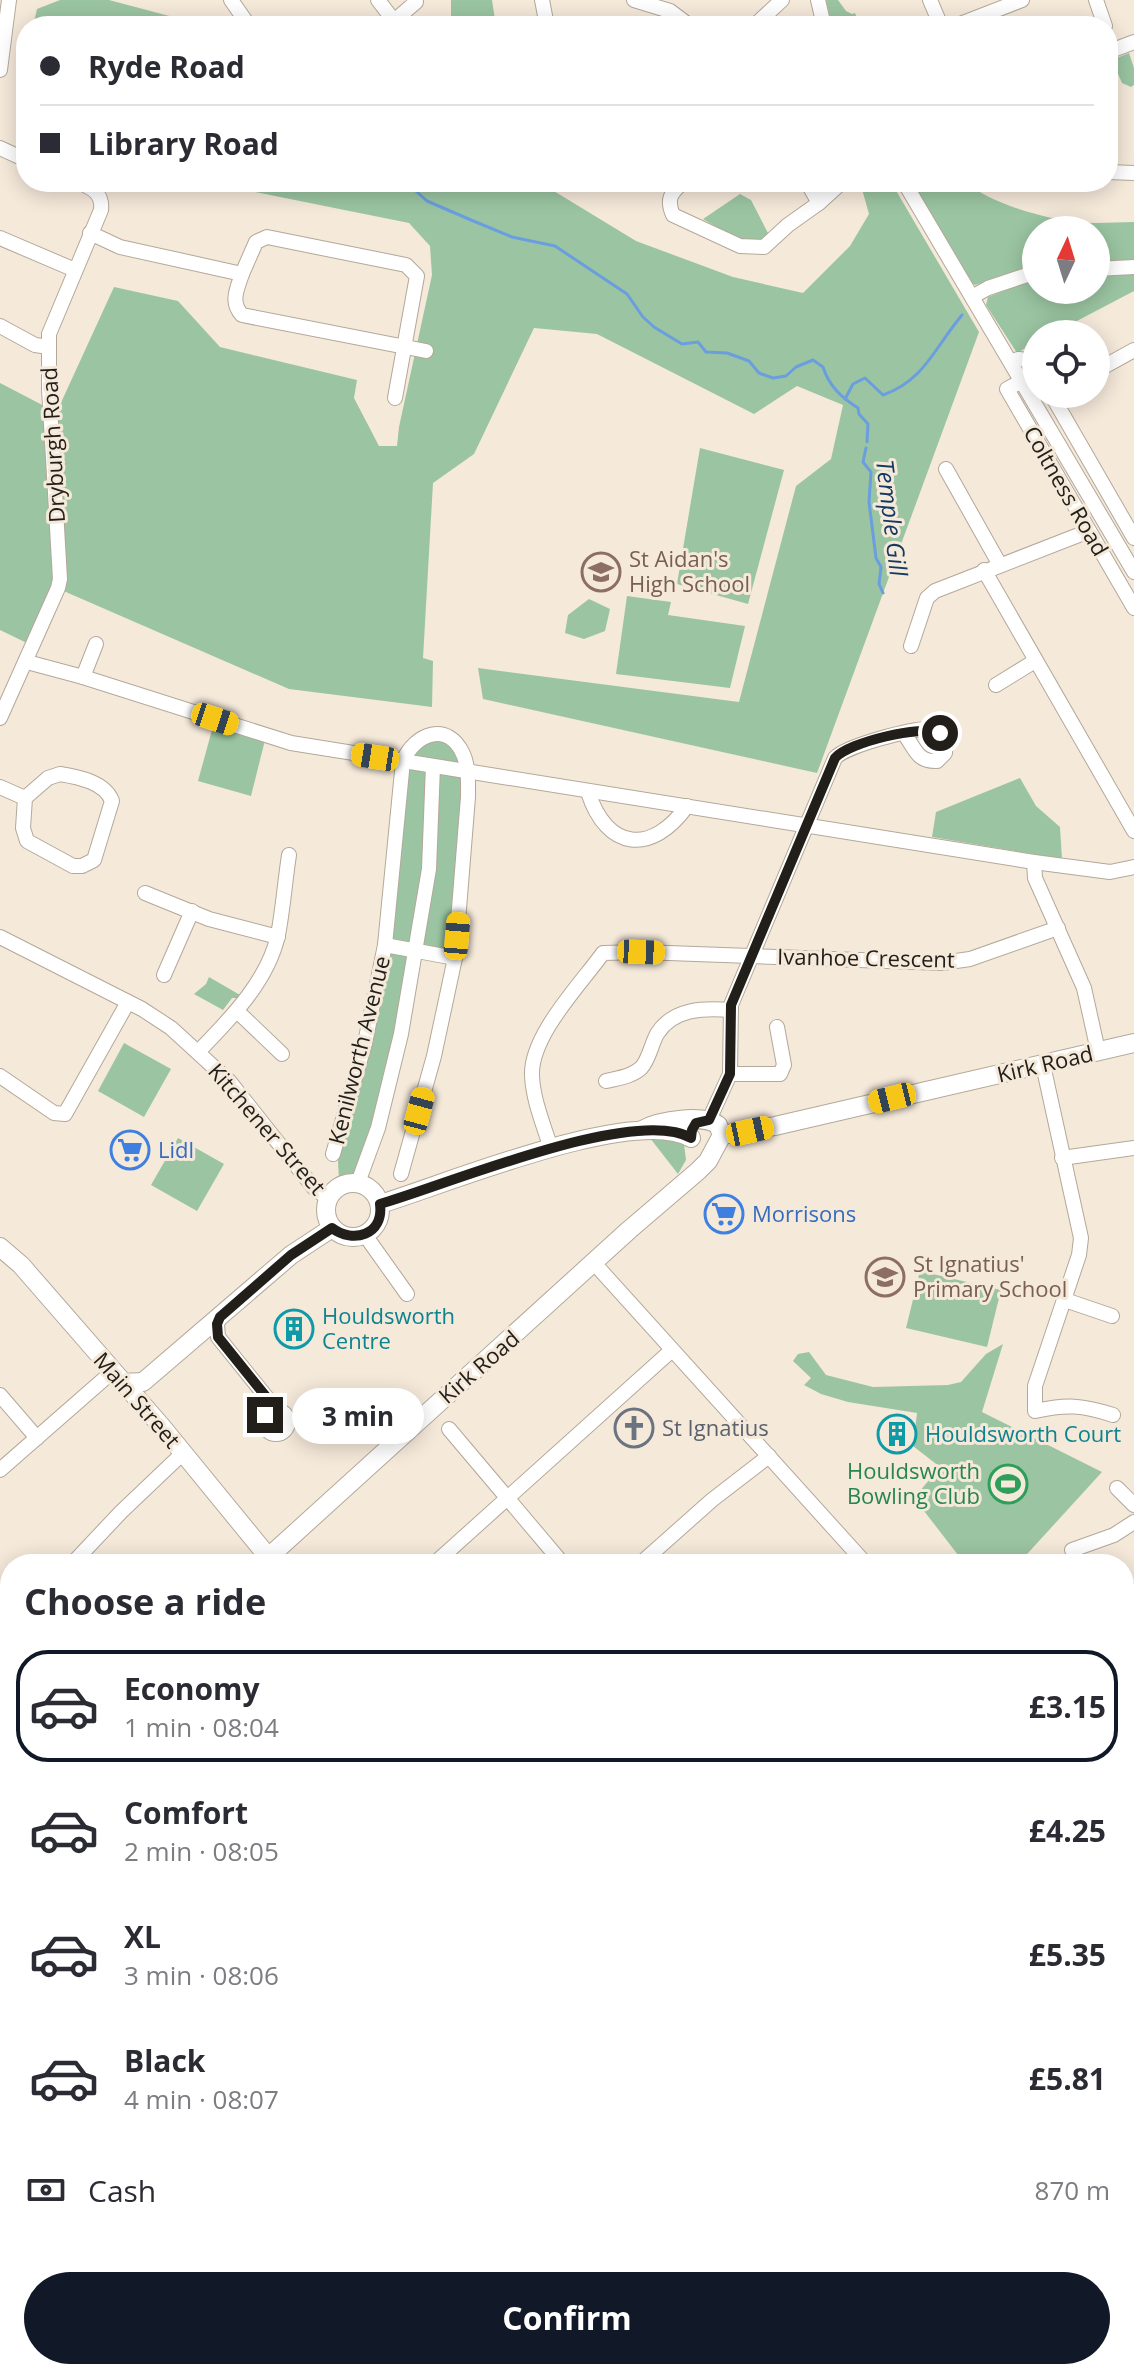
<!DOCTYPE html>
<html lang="en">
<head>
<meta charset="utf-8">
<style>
	:root { --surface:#fff; --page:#f7f7f7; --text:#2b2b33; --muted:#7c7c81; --line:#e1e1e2; --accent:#111827 }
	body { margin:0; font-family:"Open Sans",sans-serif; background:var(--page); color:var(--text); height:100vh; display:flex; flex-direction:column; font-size:30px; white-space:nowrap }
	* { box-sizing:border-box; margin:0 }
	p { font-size:26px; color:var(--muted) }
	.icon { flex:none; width:44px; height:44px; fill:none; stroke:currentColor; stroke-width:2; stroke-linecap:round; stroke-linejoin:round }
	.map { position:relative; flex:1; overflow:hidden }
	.side { position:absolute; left:0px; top:1554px; width:1134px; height:826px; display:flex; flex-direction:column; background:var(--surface); border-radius:32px 32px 0 0; box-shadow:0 4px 20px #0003 }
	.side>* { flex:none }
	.hud { position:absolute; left:16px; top:16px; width:1102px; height:176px; border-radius:32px; box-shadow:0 4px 20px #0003; display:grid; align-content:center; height:176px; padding:0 24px; background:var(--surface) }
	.needle { width:52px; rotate:4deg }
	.buttons { position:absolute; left:1022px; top:216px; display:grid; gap:16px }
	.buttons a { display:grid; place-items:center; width:88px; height:88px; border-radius:50%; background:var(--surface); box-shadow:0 4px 20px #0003; font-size:40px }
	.end { position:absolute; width:36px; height:36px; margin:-18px; border:10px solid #221e19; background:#fff; box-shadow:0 0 0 4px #fff }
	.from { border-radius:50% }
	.bubble { position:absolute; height:56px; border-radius:28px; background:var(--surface); box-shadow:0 4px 20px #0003; font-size:26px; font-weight:700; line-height:56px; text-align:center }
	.car { position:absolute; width:24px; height:48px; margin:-24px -12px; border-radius:10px; box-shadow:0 0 6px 2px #0007; background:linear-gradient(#f5c518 24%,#345 0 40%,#f5c518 0 76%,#345 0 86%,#f5c518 0) }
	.hud b { display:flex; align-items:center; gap:28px; height:76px; font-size:30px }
	.hud b+b { border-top:2px solid var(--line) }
	.hud i { width:20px; height:20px; background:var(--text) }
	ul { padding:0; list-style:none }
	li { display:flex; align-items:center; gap:24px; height:112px; margin:0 16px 12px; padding:0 8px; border:4px solid transparent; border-radius:32px }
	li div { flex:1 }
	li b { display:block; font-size:30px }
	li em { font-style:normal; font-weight:700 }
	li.active { border-color:var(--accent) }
	li>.icon { width:72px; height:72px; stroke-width:1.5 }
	h2 { padding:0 24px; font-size:36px; line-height:96px }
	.pay { display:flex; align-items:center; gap:20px; height:88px; padding:0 24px; font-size:30px }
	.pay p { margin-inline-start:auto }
	.cta { display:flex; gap:16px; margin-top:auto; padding:16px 24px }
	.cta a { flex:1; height:92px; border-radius:48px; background:var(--accent); color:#fff; font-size:32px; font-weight:700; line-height:92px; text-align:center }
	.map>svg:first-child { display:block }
</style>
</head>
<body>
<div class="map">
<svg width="1134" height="2379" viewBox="0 0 1134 2379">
	<rect width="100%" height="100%" fill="#f5e9da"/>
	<g fill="#9bc5a2">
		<polygon points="60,0 109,0 207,26 33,26 37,9"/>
		<polygon points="451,0 492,0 496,26 451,26"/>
		<polygon points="826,0 838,0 846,11 852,14 855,13 860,26 832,26"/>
		<polygon points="1129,53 1134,68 1134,85 1131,87 1122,83 1112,60"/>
		<polygon points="205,182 539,182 636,241 733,277 803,293 850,246 869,214 860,182 891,182 979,332 817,773 483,699 478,668 739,702 796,486 831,459 843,405 797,386 754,414 597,334 534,328 474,454 433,483 423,658 433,661 432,707 289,689 59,589 33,646 0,630 0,383 50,409 59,407 114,287 178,301 220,347 357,380 354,398 379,446 397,446 399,427 432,275 430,246 409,223"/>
		<path d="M 911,182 L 966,182 C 989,203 1045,219 1077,222 C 1096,224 1115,222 1134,222 L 1134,260 L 1096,263 L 1096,230 L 1036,230 L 1036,267 L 975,285 L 969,281 Z"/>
		<polygon points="740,194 751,200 770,237 757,245 730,235 703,219"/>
		<polygon points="1134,273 1134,291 1052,334 1036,334 1036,342 1017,353 986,305 988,297 1031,279 1036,278 1036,290 1096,290 1096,275"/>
		<polygon points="700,448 784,470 748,604 677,584"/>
		<polygon points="627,596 671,602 668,615 745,626 730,688 616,674"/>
		<polygon points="589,599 610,609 605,631 584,639 565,633 568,615"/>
		<polygon points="215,719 266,736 251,796 198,781"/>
		<polygon points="427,738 451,743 460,763 412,756"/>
		<polygon points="405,768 430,772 426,868 414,946 389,942"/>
		<polygon points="437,773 464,778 451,953 419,947"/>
		<polygon points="1020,778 1036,806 1060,827 1062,859 932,837 936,812"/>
		<polygon points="389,949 411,952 375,1127 354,1184 339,1180 338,1161 370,1044"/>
		<polygon points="209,977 240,995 239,998 232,998 223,1010 194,994 206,984"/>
		<polygon points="124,1043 171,1069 144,1117 98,1091"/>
		<polygon points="658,1137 684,1144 686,1160 678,1174 650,1138"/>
		<polygon points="178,1138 224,1164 197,1211 151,1185"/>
		<polygon points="920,1271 1001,1290 987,1347 906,1328"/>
		<polygon points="1003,1344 982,1412 1102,1472 1018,1564 965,1564 914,1498 940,1467 913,1446 917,1413 848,1402 821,1394 804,1385 811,1378 793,1361 798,1354 809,1352 826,1375 873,1387 948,1385 961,1382 986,1354"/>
		<polygon points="1134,1662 1134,1734 1124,1737 1124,1667"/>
		<polygon points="1134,2084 1134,2379 978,2379 970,2370 1124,2370 1124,2096"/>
		<polygon points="10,2114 10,2338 0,2334 0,2124"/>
		<polygon points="105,2370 248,2370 255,2379 90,2379 90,2376 104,2375"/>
	</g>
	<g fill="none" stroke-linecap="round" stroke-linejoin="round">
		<g stroke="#6a9ede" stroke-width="3">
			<path d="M 406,182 L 427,201 L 471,220 L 512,237 L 555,246 L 627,294 L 643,317 L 654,327 L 682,344 L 698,342 L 706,352 L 727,353 L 749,361 L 759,373 L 773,378 L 786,376 L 796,367 L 813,360 L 823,367 C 829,386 841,397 858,408 L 859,414 L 868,424 L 867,442"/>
			<path d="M 845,399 L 853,384 L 865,378 L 883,395 C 924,381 935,347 962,315"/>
			<polyline points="866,448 863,462 871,472 869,502 876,558 881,567 879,584 883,593"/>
		</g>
		<defs>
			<g id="minor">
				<polyline points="231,0 245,20"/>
				<polyline points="378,0 394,21 416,2 414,0"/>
				<polyline points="542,0 547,26"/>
				<polyline points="634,0 670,11 690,26"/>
				<polyline points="818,0 824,26"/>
				<polyline points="930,0 941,26"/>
				<polyline points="1096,0 1105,26"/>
				<polyline points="754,26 782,0"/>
				<polyline points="955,26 1022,0"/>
				<polyline points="1108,52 1134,42"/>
				<polyline points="0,70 9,0"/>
				<polyline points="0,148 26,160"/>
				<polyline points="1108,172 1134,173"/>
				<path d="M 684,182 C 671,192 666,199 673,215 L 740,246 L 764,247 L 788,225 L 819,203 L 842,182"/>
				<polyline points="807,182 819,203"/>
				<polyline points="904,182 1134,572"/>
				<polyline points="90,233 120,247 242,274 256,242 267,237 406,265 417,276 395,398"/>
				<polyline points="0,238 75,270"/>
				<polyline points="1096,269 1134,267"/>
				<path d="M 242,274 C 237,289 230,302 242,315 L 426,351"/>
				<polyline points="972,297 988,288 1036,272"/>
				<polyline points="0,326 35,345 49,347"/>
				<polyline points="1011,362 1018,359 1029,360 1036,371"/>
				<polyline points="1096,371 1134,350"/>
				<polyline points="1022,381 1007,389 1134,608"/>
				<polyline points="1051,394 1134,538"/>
				<polyline points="946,469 1000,565"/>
				<polyline points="984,570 1134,831"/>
				<polyline points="911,646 927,598 935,591 1089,531"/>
				<polyline points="27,662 83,677 291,743 1034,862 1110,872 1134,867"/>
				<polyline points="83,677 96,644"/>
				<polyline points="996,685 1035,661"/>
				<path d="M 0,718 L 58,588 L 60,579 L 49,389 L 49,334 L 101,210 C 103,193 92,188 78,182"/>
				<path d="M 60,774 C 78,777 105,782 112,801 L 94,860 L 82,866 L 73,866 L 27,841 L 23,828 L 25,798 L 48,778 Z"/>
				<polyline points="0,787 25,798"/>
				<path d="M 588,792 C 607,851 652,855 687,806"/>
				<polyline points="1034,862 1035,878 1084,988 1098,1051"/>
				<polyline points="145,893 209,919 278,937"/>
				<polyline points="0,937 142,1009 171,1028 230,1082 314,1188 329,1199"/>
				<polyline points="385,945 455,958"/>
				<polyline points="164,975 192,911"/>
				<polyline points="238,1012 282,1054"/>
				<path d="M 199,1051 C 230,1019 268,981 278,935 C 283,909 285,881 289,855"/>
				<path d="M 1043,1065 L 1081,1238 L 1079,1255 L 1035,1386 L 1035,1411 C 1066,1404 1083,1405 1113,1415"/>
				<polyline points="730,1074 780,1074 784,1065 777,1027"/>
				<polyline points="0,1076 54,1113 65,1114 128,1002"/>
				<path d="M 606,1081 C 618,1078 631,1077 641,1068 C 649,1060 651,1045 657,1034 C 673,1008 704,1008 731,1010"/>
				<path d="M 709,1120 L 730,1074 L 731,1005 L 835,758 C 845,746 913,728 929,729 C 936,730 940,733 946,739 L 945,753 L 937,761 C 916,762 915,747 904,734"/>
				<path d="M 551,1149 C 544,1126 533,1100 532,1076 C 530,1036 580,985 603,953 L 641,952 L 942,963 L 970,959 L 1058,928"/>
				<path d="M 333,1154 L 365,1043 L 385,945 L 403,761 C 415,733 448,721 463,754 C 469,767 468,783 468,797 L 455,958 L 434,1056 L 401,1174"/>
				<polyline points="1062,1158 1134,1148"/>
				<polyline points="353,1183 359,1180 378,1128 401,1034 429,869 433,766"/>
				<polyline points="365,1235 407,1294"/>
				<polyline points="594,1263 866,1564"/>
				<polyline points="1065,1300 1112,1316"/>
				<polyline points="220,1317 217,1324 218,1337 276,1409"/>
				<polyline points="0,1395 37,1438"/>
				<circle cx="276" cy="1422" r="12"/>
				<polyline points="449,1429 563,1564"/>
				<polyline points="0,1470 112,1372"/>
				<polyline points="1117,1488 1134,1505"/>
				<polyline points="1072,1550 1114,1535 1134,1522"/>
				<polyline points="72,1564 121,1512 183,1453"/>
				<polyline points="434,1564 672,1350"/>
				<polyline points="640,1564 712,1500 769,1456"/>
				<polyline points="1124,1595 1134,1591"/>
				<polyline points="0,1636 10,1626"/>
				<polyline points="0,1831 10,1841"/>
				<polyline points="1124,1835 1134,1826"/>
				<polyline points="1124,1850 1134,1861"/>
				<polyline points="1124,2084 1134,2073"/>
				<polyline points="348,2370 358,2379"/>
				<polyline points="697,2370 716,2377 750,2379"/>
				<polyline points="781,2379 792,2373 805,2379"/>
				<polyline points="897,2379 900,2370"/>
			</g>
			<g id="major">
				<polyline points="722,1135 775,1126 1134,1043"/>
				<circle cx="353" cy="1210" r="27"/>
				<path d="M 380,1204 C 444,1185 634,1105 691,1138"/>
				<polyline points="0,1247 21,1265 162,1427 274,1564"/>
				<polyline points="122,1383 143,1382 291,1255 332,1228"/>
				<path d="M 261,1564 L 629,1230 L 698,1171 L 708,1161 L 722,1135 L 718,1125 C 704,1114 659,1120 642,1130"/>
				<polyline points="0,1799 10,1790"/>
				<polyline points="957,2370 964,2379"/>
			</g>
		</defs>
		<use href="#minor" stroke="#b3a899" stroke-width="16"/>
		<use href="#major" stroke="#b3a899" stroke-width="20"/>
		<use href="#minor" stroke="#fff" stroke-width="14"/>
		<use href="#major" stroke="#fff" stroke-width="18"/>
		<defs>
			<g id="rail">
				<polyline points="0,2065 10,2076"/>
				<polyline points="255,2370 262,2379"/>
			</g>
		</defs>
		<use href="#rail" stroke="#58524b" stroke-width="6"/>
		<use href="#rail" stroke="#f5e9da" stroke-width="3" stroke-dasharray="9" stroke-linecap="butt"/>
	</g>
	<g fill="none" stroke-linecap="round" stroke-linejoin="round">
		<path stroke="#221e19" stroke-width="10" d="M 265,1415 L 276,1409 L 218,1337 L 217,1324 L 220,1317 L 291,1255 L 332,1228 C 353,1244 384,1235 380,1204 C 444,1186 635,1105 691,1138 L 692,1130 L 696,1123 L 709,1120 L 730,1074 L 731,1005 L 835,758 C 849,742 921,725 940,733"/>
	</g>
	<defs>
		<symbol id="school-ring" viewBox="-11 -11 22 22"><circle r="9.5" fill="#f5e9da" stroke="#8d6e63" stroke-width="1.5"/><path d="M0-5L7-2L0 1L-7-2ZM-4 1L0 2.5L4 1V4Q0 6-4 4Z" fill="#8d6e63"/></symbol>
		<symbol id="supermarket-ring" viewBox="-11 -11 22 22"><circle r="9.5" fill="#f5e9da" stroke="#3f7fe0" stroke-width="1.5"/><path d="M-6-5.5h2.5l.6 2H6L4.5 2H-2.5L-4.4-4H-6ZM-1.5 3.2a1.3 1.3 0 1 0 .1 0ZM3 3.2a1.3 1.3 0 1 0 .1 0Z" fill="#3f7fe0"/></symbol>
		<symbol id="building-ring" viewBox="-11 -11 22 22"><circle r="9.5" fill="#f5e9da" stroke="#0f9aa8" stroke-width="1.5"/><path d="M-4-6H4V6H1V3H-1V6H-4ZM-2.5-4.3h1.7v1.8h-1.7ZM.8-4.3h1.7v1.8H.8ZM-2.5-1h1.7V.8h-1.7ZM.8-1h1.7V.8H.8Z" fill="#0f9aa8"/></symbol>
		<symbol id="church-ring" viewBox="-11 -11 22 22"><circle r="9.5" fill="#f5e9da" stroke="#6b7280" stroke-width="1.5"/><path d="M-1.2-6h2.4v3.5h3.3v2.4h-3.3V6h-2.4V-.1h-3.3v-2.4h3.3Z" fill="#6b7280"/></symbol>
		<symbol id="stadium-ring" viewBox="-11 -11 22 22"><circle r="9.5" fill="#f5e9da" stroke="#2e9e5b" stroke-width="1.5"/><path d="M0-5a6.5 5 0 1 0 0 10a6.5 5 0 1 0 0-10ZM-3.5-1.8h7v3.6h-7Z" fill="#2e9e5b"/></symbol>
	</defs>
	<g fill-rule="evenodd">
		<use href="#school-ring" x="579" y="550" width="44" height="44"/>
		<use href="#supermarket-ring" x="108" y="1128" width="44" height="44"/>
		<use href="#supermarket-ring" x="702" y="1192" width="44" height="44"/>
		<use href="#school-ring" x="863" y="1255" width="44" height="44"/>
		<use href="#building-ring" x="272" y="1307" width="44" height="44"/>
		<use href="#church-ring" x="612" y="1406" width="44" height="44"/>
		<use href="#building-ring" x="875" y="1412" width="44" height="44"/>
		<use href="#stadium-ring" x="986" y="1462" width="44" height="44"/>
	</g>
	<g text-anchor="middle" stroke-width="6" stroke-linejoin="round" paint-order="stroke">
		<g font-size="22" fill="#221e19" stroke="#f5e9da">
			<text transform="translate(53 445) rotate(-93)" y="8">Dryburgh Road</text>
			<text transform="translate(1066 491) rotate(60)" y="8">Coltness Road</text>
			<text transform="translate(866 958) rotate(1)" y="8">Ivanhoe Crescent</text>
			<text transform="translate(359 1050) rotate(-76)" y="8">Kenilworth Avenue</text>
			<text transform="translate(1045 1064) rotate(-13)" y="8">Kirk Road</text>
			<text transform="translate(267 1129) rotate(49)" y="8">Kitchener Street</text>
			<text transform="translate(479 1367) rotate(-41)" y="8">Kirk Road</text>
			<text transform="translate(137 1400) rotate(49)" y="8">Main Street</text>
		</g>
		<g font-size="22" fill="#785e54" stroke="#f5e9da" text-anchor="start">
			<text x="629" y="567">St Aidan's<tspan x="629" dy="25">High School</tspan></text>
			<text x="913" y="1272">St Ignatius'<tspan x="913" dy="25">Primary School</tspan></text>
		</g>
		<g font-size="22" fill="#366cbe" stroke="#f5e9da" text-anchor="start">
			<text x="158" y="1158">Lidl</text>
			<text x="752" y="1222">Morrisons</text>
		</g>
		<g font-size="22" fill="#0d838f" stroke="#f5e9da" text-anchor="start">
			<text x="322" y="1324">Houldsworth<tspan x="322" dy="25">Centre</tspan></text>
			<text x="925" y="1442">Houldsworth Court</text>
		</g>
		<g font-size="22" fill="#5b616d" stroke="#f5e9da" text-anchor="start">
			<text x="662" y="1436">St Ignatius</text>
		</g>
		<g font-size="22" fill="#27864d" stroke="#f5e9da" text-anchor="end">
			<text x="980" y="1479">Houldsworth<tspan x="980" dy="25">Bowling Club</tspan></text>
		</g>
		<g font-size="24" font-style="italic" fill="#153962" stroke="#f5e9da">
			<text transform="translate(891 518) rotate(83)" y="8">Temple Gill</text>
		</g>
	</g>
</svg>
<div class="buttons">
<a><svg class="needle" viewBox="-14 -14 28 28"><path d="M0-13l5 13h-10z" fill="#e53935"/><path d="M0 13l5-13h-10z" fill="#7c7c81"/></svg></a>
<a><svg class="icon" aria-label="locate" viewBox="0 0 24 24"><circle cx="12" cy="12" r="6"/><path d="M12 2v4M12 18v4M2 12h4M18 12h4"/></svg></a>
</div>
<i class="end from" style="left:940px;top:733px"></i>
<i class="end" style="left:265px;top:1415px"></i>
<div class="bubble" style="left:292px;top:1388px;width:132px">3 min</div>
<i class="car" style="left:215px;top:719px;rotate:108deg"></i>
<i class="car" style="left:375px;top:757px;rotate:279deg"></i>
<i class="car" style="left:457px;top:936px;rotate:5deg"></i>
<i class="car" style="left:641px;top:952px;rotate:92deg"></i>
<i class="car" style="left:892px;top:1098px;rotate:256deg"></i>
<i class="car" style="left:419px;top:1111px;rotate:15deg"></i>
<i class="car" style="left:750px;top:1131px;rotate:78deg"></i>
<div class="hud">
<b><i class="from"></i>Ryde Road</b>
<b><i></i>Library Road</b>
</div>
<section class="side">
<h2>Choose a ride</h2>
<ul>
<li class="active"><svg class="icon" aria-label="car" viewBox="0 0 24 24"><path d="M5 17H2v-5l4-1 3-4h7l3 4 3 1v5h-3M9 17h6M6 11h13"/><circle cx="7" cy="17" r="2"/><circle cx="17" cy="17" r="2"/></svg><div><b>Economy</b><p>1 min · 08:04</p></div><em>£3.15</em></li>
<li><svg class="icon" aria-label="car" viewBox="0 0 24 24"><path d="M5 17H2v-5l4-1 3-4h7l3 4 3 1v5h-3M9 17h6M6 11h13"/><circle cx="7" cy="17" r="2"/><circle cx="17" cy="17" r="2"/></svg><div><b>Comfort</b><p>2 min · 08:05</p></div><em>£4.25</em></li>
<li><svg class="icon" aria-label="car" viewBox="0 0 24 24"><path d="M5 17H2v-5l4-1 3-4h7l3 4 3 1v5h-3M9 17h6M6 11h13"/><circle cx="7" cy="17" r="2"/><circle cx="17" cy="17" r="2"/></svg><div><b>XL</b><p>3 min · 08:06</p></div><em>£5.35</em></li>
<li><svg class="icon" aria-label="car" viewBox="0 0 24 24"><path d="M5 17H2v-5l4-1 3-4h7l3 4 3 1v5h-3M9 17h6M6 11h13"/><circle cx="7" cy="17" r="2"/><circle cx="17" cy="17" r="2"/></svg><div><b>Black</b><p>4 min · 08:07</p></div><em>£5.81</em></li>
</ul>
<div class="pay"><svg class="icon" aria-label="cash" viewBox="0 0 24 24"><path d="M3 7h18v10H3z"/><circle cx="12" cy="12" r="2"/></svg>Cash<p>870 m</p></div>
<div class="cta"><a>Confirm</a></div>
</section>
</div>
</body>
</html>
